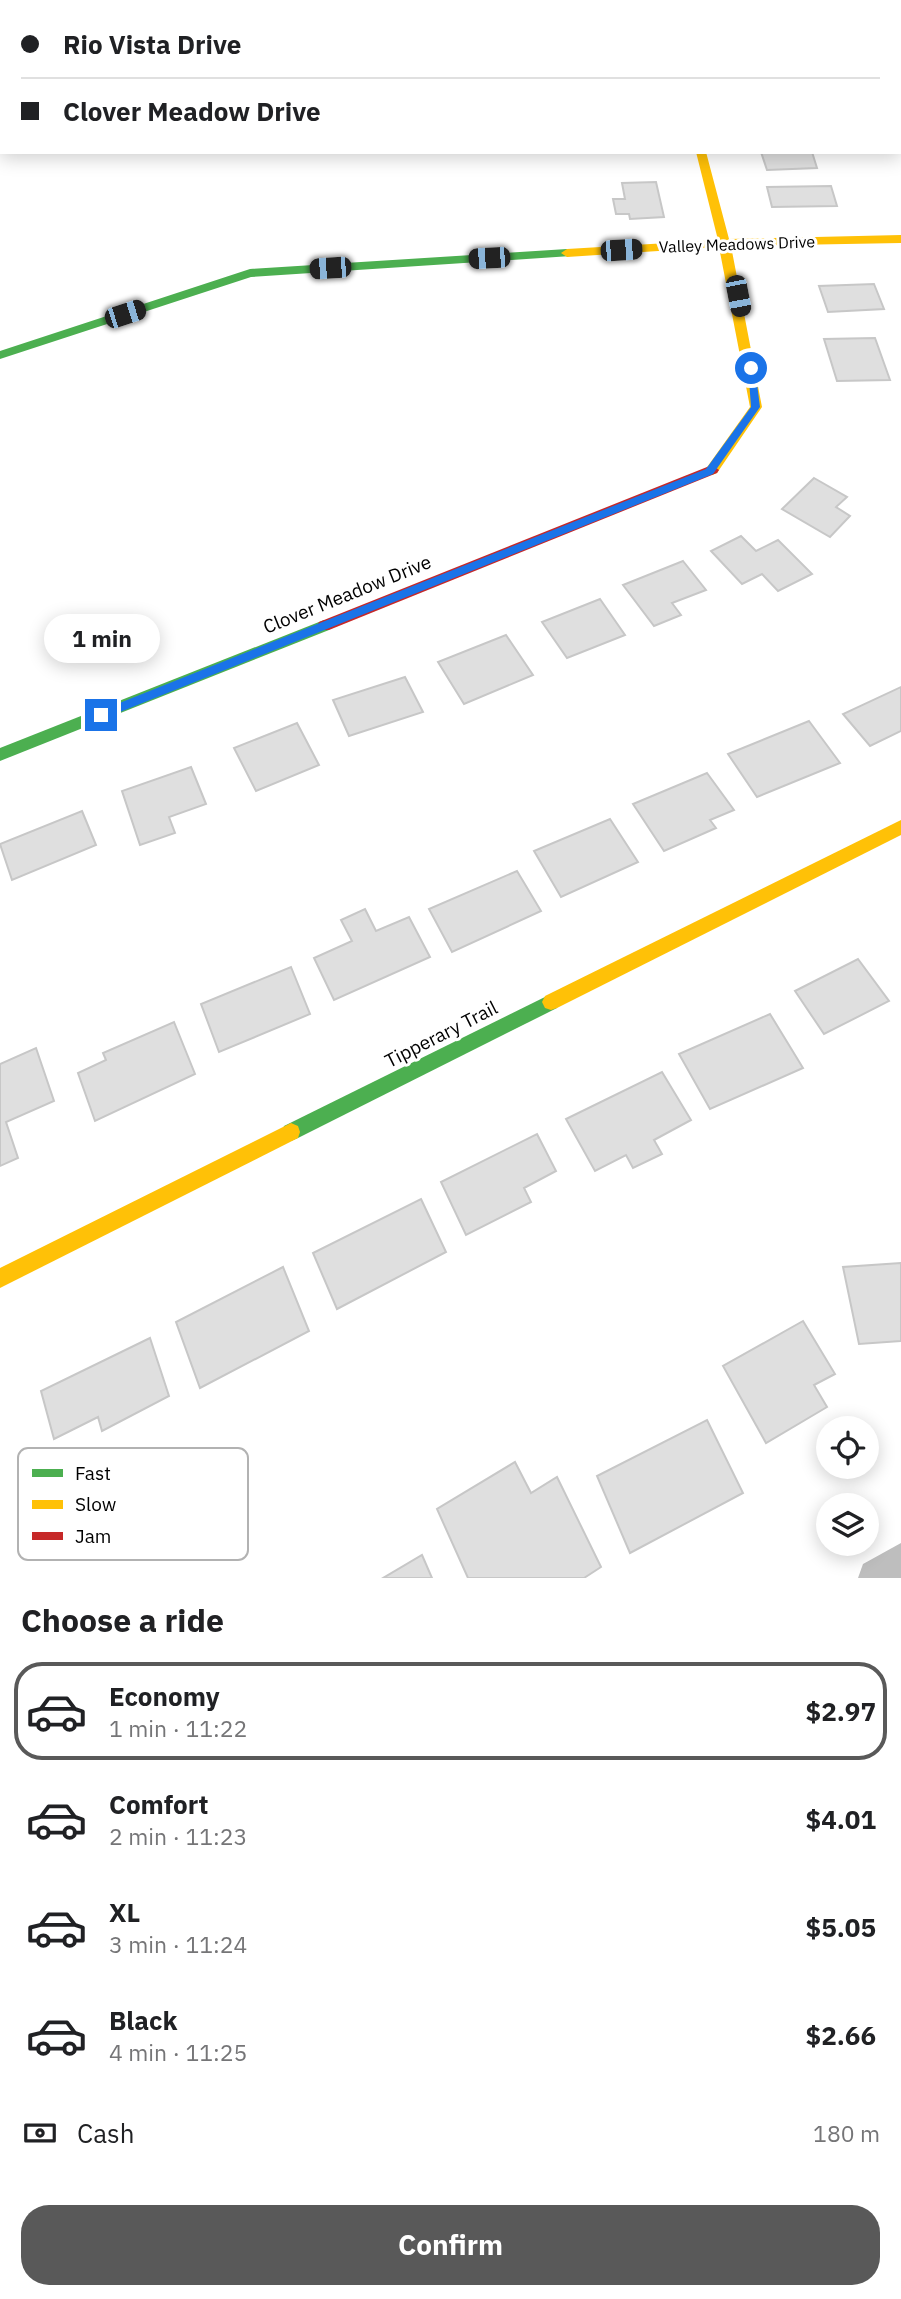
<!DOCTYPE html>
<html lang="en">
<head>
<meta charset="utf-8">
<style>
	:root { --surface:#fff; --page:#f2f2f2; --text:#202124; --muted:#757577; --line:#e0e0e0; --accent:#595959 }
	body { margin:0; font-family:"IBM Plex Sans",sans-serif; background:var(--page); color:var(--text); height:100vh; display:flex; flex-direction:column; font-size:26px; white-space:nowrap }
	* { box-sizing:border-box; margin:0 }
	p { font-size:23px; color:var(--muted) }
	.icon { flex:none; width:38px; height:38px; fill:none; stroke:currentColor; stroke-width:2; stroke-linecap:round; stroke-linejoin:round }
	.map { position:relative; height:1578px; overflow:hidden }
	.side { display:flex; flex-direction:column; background:var(--surface); flex:1 }
	.side>* { flex:none }
	.top-card { position:absolute; left:0px; top:0px; width:901px; height:154px; box-shadow:0 4px 18px #0003; display:grid; align-content:center; height:154px; padding:0 21px; background:var(--surface) }
	.buttons { position:absolute; left:816px; top:1416px; display:grid; gap:14px }
	.buttons a { display:grid; place-items:center; width:63px; height:63px; border-radius:50%; background:var(--surface); box-shadow:0 4px 18px #0003; font-size:35px }
	.end { position:absolute; width:32px; height:32px; margin:-16px; border:9px solid #1a73e8; background:#fff; box-shadow:0 0 0 4px #fff }
	.from { border-radius:50% }
	.bubble { position:absolute; height:49px; border-radius:24px; background:var(--surface); box-shadow:0 4px 18px #0003; font-size:23px; font-weight:800; line-height:49px; text-align:center }
	.car { position:absolute; width:21px; height:42px; margin:-21px -10px; border-radius:9px; box-shadow:0 0 5px 2px #0007; background:linear-gradient(#222 24%,#8ab4d8 0 40%,#222 0 76%,#8ab4d8 0 86%,#222 0) }
	.top-card b { display:flex; align-items:center; gap:24px; height:66px; font-size:26px }
	.top-card b+b { border-top:2px solid var(--line) }
	.top-card i { width:18px; height:18px; background:var(--text) }
	ul { padding:0; list-style:none }
	li { display:flex; align-items:center; gap:21px; height:98px; margin:0 14px 10px; padding:0 7px; border:4px solid transparent; border-radius:28px }
	li div { flex:1 }
	li b { display:block; font-size:26px }
	li em { font-style:normal; font-weight:800 }
	li.on { border-color:var(--accent) }
	li>.icon { width:63px; height:63px; stroke-width:1.5 }
	h2 { padding:0 21px; font-size:32px; line-height:84px }
	.pay { display:flex; align-items:center; gap:18px; height:77px; padding:0 21px; font-size:26px }
	.pay p { margin-inline-start:auto }
	.cta { display:flex; gap:14px; margin-top:auto; padding:14px 21px }
	.cta a { flex:1; height:80px; border-radius:28px; background:var(--accent); color:#fff; font-size:28px; font-weight:800; line-height:80px; text-align:center }
	.map>svg:first-child { display:block }
</style>
</head>
<body>
<div class="map">
<svg width="901" height="1578" viewBox="0 0 901 1578">
	<rect width="100%" height="100%" fill="#fff"/>
	<g fill="#dfdfdf" stroke="#c7c7c7" stroke-width="2">
		<polygon points="761,152 812,152 817,168 767,170"/>
		<polygon points="656,182 664,217 630,219 629,214 616,214 613,199 625,199 622,183"/>
		<polygon points="831,186 837,206 772,207 767,187"/>
		<polygon points="874,284 884,309 828,312 819,286"/>
		<polygon points="875,338 890,380 837,381 824,339"/>
		<polygon points="814,478 847,497 836,507 850,516 830,537 782,509"/>
		<polygon points="741,536 756,551 778,540 812,574 778,591 762,574 742,584 711,551"/>
		<polygon points="683,561 706,590 672,603 681,615 654,626 623,585"/>
		<polygon points="600,599 625,635 567,658 542,622"/>
		<polygon points="506,635 533,675 464,704 438,662"/>
		<polygon points="405,677 423,712 349,736 333,700"/>
		<polygon points="901,687 901,731 870,746 843,714"/>
		<polygon points="809,721 840,763 757,797 728,754"/>
		<polygon points="297,723 319,765 256,791 234,748"/>
		<polygon points="191,767 206,804 169,817 175,833 140,845 122,791"/>
		<polygon points="707,773 734,810 710,820 716,828 664,851 633,804"/>
		<polygon points="82,811 96,845 12,880 0,844"/>
		<polygon points="610,819 638,862 561,897 534,851"/>
		<polygon points="517,871 541,911 452,952 429,909"/>
		<polygon points="365,909 376,931 409,917 430,957 334,1000 314,958 352,941 341,920"/>
		<polygon points="858,959 889,1001 824,1034 795,991"/>
		<polygon points="291,967 310,1014 219,1052 201,1004"/>
		<polygon points="770,1014 803,1068 710,1109 679,1054"/>
		<polygon points="174,1022 195,1074 95,1121 78,1073 106,1060 103,1053"/>
		<polygon points="36,1048 54,1101 6,1122 18,1158 0,1166 0,1064"/>
		<polygon points="662,1072 691,1120 654,1140 662,1154 633,1168 626,1155 595,1171 566,1119"/>
		<polygon points="537,1134 556,1171 524,1188 531,1202 466,1235 441,1182"/>
		<polygon points="421,1199 446,1252 337,1309 313,1253"/>
		<polygon points="901,1263 901,1341 859,1344 843,1267"/>
		<polygon points="283,1267 309,1331 200,1388 176,1322"/>
		<polygon points="803,1321 835,1374 814,1385 827,1407 766,1443 723,1366"/>
		<polygon points="150,1338 169,1396 102,1431 98,1417 54,1439 41,1391"/>
		<polygon points="707,1420 743,1493 630,1553 597,1476"/>
		<polygon points="515,1462 531,1493 557,1477 601,1567 584,1578 468,1578 437,1509"/>
		<polygon points="422,1555 432,1578 383,1578"/>
	</g>
	<g fill="none" stroke-linecap="round" stroke-linejoin="round">
		<g fill="#bebebe" fill-rule="evenodd">
			<polygon points="411,0 434,0 410,2"/>
			<polygon points="569,0 587,0 588,2 571,2"/>
			<rect x="0" y="110" width="2" height="12"/>
			<polygon points="901,1543 901,1578 858,1578 863,1564"/>
		</g>
		<g fill="#4caf50" fill-rule="evenodd">
			<polygon points="567,249 571,250 571,256 251,277 0,359 0,351 250,269"/>
			<polygon points="324,620 331,626 329,630 0,761 0,748"/>
			<polygon points="551,994 557,996 560,1002 557,1008 298,1138 291,1141 284,1138 282,1132 284,1126"/>
		</g>
		<g fill="#ffc107" fill-rule="evenodd">
			<polygon points="696,152 706,152 729,239 901,235 901,243 731,246 762,407 717,473 712,475 705,470 750,407 719,247 567,257 561,253 567,249 718,240"/>
			<polygon points="901,820 901,835 557,1008 551,1010 545,1008 542,1002 545,996"/>
			<polygon points="291,1123 298,1126 300,1132 298,1138 0,1288 0,1268"/>
		</g>
		<polygon fill="#c62828" fill-rule="evenodd" points="712,465 719,470 717,473 329,630 319,630 317,626 319,622"/>
	</g>
	<polygon fill="#1a73e8" points="748,366 755,368 760,407 713,474 105,718 97,718 97,712 706,469 751,407"/>
	<g text-anchor="middle" stroke-width="6" stroke-linejoin="round" paint-order="stroke">
		<g font-size="16" fill="#000" stroke="#fff">
			<text transform="translate(737 244) rotate(-2)" y="6">Valley Meadows Drive</text>
		</g>
		<g font-size="19" fill="#000" stroke="#fff">
			<text transform="translate(347 594) rotate(-22)" y="7">Clover Meadow Drive</text>
			<text transform="translate(441 1034) rotate(-27)" y="7">Tipperary Trail</text>
		</g>
	</g>
	<rect x="18" y="1448" width="230" height="112" rx="10" fill="#fff" stroke="#b2b2b2" stroke-width="2"/>
	<rect x="32" y="1469" width="31" height="8" fill="#4caf50"/>
	<rect x="32" y="1500" width="31" height="9" fill="#ffc107"/>
	<rect x="32" y="1532" width="31" height="8" fill="#c62828"/>
	<g font-size="19" fill="#000">
		<text x="75" y="1480">Fast</text>
		<text x="75" y="1511">Slow</text>
		<text x="75" y="1543">Jam</text>
	</g>
</svg>
<div class="buttons">
<a><svg class="icon" aria-label="locate" viewBox="0 0 24 24"><circle cx="12" cy="12" r="6"/><path d="M12 2v4M12 18v4M2 12h4M18 12h4"/></svg></a>
<a><svg class="icon" aria-label="layers" viewBox="0 0 24 24"><path d="M12 4l9 5-9 5-9-5zM3 14l9 5 9-5"/></svg></a>
</div>
<i class="end from" style="left:751px;top:368px"></i>
<i class="end" style="left:101px;top:715px"></i>
<div class="bubble" style="left:44px;top:614px;width:116px">1 min</div>
<i class="car" style="left:621px;top:250px;rotate:86deg"></i>
<i class="car" style="left:489px;top:258px;rotate:267deg"></i>
<i class="car" style="left:330px;top:268px;rotate:266deg"></i>
<i class="car" style="left:738px;top:296px;rotate:169deg"></i>
<i class="car" style="left:125px;top:314px;rotate:72deg"></i>
<div class="top-card">
<b><i class="from"></i>Rio Vista Drive</b>
<b><i></i>Clover Meadow Drive</b>
</div>
</div>
<section class="side">
<h2>Choose a ride</h2>
<ul>
<li class="on"><svg class="icon" aria-label="car" viewBox="0 0 24 24"><path d="M5 17H2v-5l4-1 3-4h7l3 4 3 1v5h-3M9 17h6M6 11h13"/><circle cx="7" cy="17" r="2"/><circle cx="17" cy="17" r="2"/></svg><div><b>Economy</b><p>1 min · 11:22</p></div><em>$2.97</em></li>
<li><svg class="icon" aria-label="car" viewBox="0 0 24 24"><path d="M5 17H2v-5l4-1 3-4h7l3 4 3 1v5h-3M9 17h6M6 11h13"/><circle cx="7" cy="17" r="2"/><circle cx="17" cy="17" r="2"/></svg><div><b>Comfort</b><p>2 min · 11:23</p></div><em>$4.01</em></li>
<li><svg class="icon" aria-label="car" viewBox="0 0 24 24"><path d="M5 17H2v-5l4-1 3-4h7l3 4 3 1v5h-3M9 17h6M6 11h13"/><circle cx="7" cy="17" r="2"/><circle cx="17" cy="17" r="2"/></svg><div><b>XL</b><p>3 min · 11:24</p></div><em>$5.05</em></li>
<li><svg class="icon" aria-label="car" viewBox="0 0 24 24"><path d="M5 17H2v-5l4-1 3-4h7l3 4 3 1v5h-3M9 17h6M6 11h13"/><circle cx="7" cy="17" r="2"/><circle cx="17" cy="17" r="2"/></svg><div><b>Black</b><p>4 min · 11:25</p></div><em>$2.66</em></li>
</ul>
<div class="pay"><svg class="icon" aria-label="cash" viewBox="0 0 24 24"><path d="M3 7h18v10H3z"/><circle cx="12" cy="12" r="2"/></svg>Cash<p>180 m</p></div>
<div class="cta"><a>Confirm</a></div>
</section>
</body>
</html>
